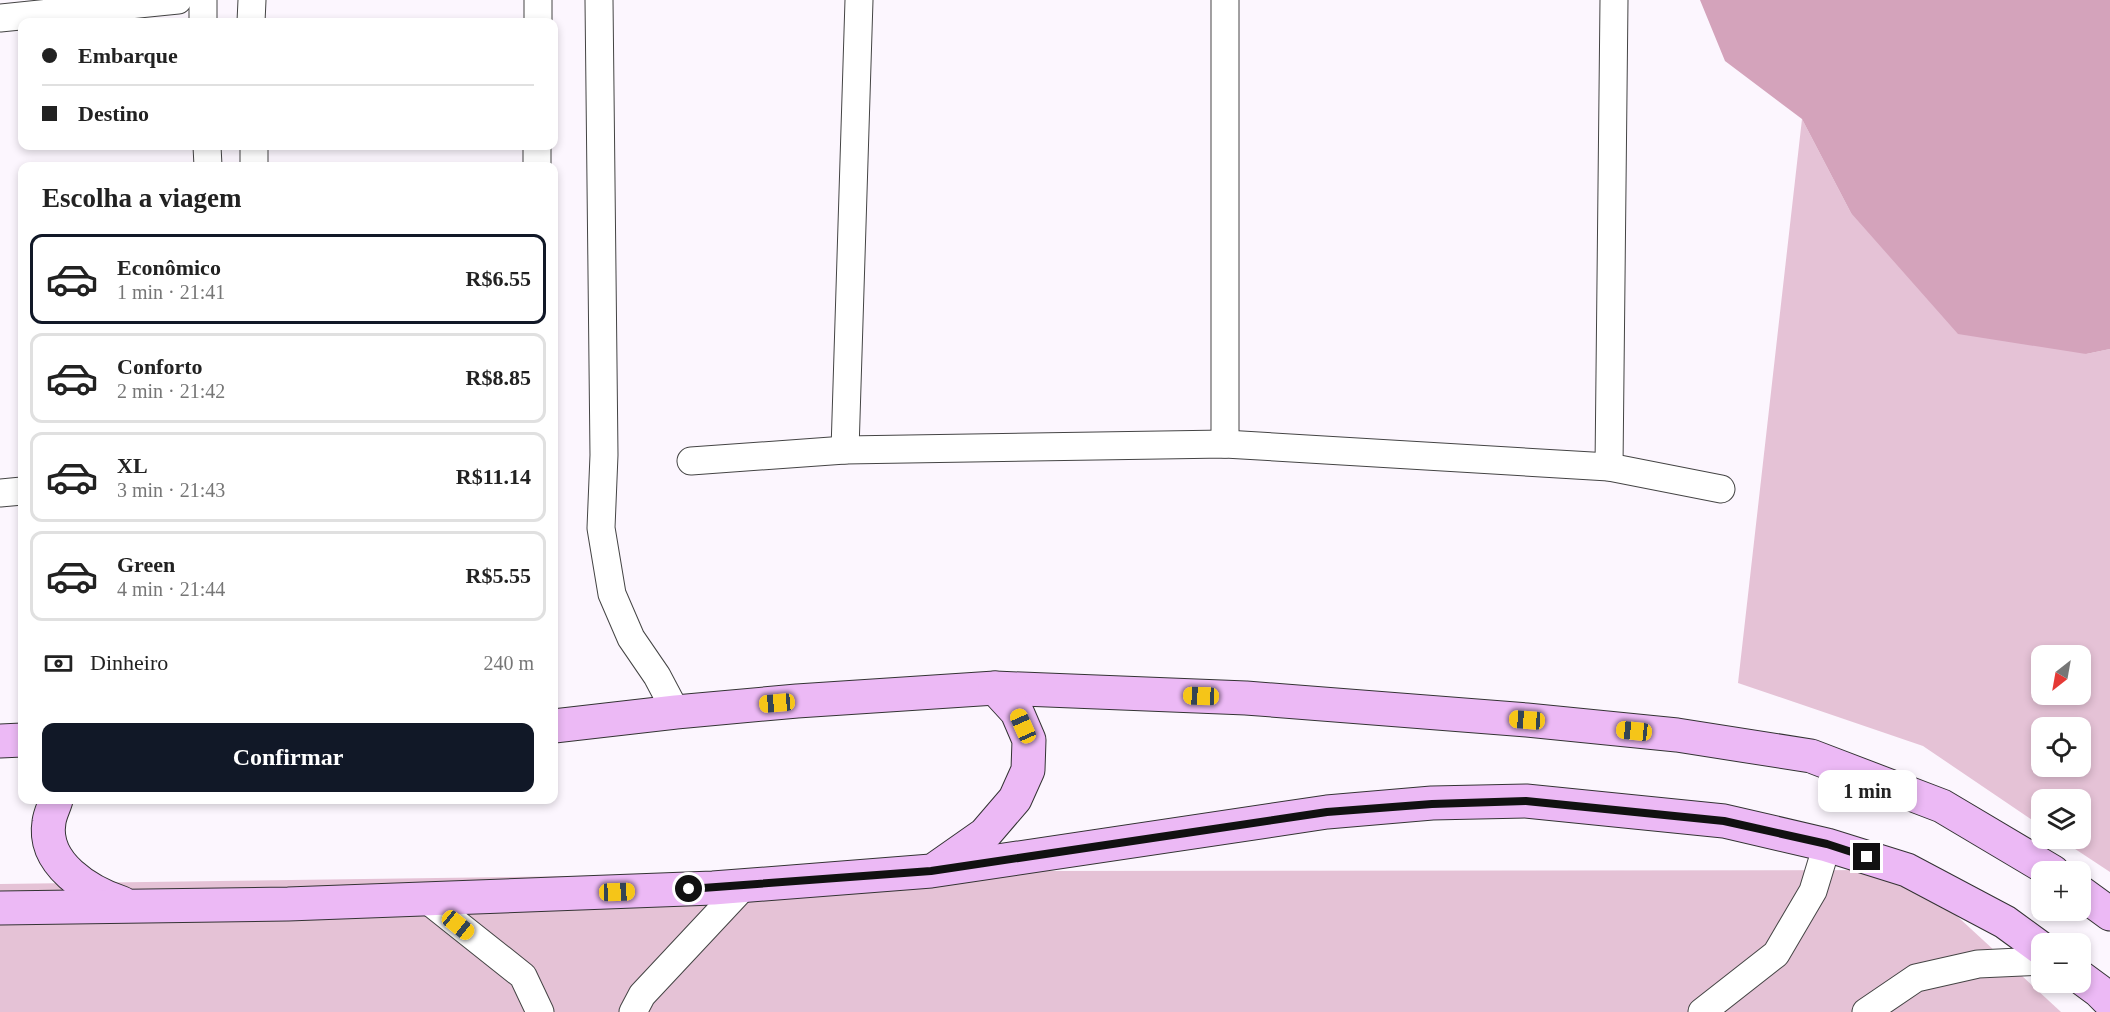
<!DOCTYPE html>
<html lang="pt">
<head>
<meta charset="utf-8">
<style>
	:root { --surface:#fff; --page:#f6f6f6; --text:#222; --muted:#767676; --line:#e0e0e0; --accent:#111827 }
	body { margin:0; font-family:"Times New Roman",serif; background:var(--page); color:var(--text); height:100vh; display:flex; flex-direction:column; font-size:22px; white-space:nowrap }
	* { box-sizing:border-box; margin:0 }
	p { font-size:20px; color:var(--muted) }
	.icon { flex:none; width:33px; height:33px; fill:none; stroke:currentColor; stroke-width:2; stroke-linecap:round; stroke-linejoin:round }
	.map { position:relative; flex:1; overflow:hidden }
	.side { position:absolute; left:18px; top:162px; width:540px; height:642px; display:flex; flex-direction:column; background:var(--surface); border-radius:12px; box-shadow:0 3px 9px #0003 }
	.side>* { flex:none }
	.guide { position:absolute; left:18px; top:18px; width:540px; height:132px; border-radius:12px; box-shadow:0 3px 9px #0003; display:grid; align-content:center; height:132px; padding:0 24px; background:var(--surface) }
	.needle { width:39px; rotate:211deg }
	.tools { position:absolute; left:2031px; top:645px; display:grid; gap:12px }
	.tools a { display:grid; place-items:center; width:60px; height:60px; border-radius:12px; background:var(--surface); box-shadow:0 3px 9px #0003; font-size:30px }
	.end { position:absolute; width:27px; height:27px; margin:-14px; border:8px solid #111; background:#fff; box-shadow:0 0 0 3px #fff }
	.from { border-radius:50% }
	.bubble { position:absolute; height:42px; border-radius:12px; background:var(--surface); box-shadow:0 3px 9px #0003; font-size:20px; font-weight:800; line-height:42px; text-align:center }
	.car { position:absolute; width:18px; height:36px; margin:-18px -9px; border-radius:8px; box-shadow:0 0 4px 2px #0007; background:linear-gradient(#f5c518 24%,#345 0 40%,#f5c518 0 76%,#345 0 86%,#f5c518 0) }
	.guide b { display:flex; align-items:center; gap:21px; height:57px; font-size:22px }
	.guide b+b { border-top:2px solid var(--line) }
	.guide i { width:15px; height:15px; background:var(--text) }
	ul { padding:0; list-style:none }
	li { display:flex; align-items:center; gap:18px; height:90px; margin:0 12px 9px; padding:0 12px; border:3px solid var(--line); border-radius:12px }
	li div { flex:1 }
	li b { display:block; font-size:22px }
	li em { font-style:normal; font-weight:800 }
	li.on { border-color:var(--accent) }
	li>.icon { width:54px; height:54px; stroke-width:1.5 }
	h2 { padding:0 24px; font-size:27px; line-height:72px }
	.pay { display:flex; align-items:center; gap:15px; height:66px; padding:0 24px; font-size:22px }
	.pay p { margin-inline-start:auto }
	.action { display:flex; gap:12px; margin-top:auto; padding:12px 24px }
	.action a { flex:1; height:69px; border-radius:12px; background:var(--accent); color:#fff; font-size:24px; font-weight:800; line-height:69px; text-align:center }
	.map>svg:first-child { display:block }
</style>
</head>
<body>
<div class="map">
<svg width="2110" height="1012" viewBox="0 0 2110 1012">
	<rect width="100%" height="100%" fill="#fcf6fe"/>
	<g fill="#e5c2d6" fill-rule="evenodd">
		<path d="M 1802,119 L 1851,213 L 2086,354 L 2110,349 L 2110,872 L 2060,839 L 2080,838 L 2080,800 L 2042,800 L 2041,826 L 1923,746 L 1738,683 ZM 2042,656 L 2080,656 L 2080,694 L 2042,694 ZM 2042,728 L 2080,728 L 2080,766 L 2042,766 Z"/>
		<polygon points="1907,870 2061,1012 0,1012 0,884 931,871"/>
	</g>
	<polygon fill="#d4a3bb" points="1700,0 2110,0 2110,349 2086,354 1958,334 1851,213 1802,119 1725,61"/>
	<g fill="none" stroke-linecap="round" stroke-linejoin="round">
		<defs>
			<g id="street">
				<polyline points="599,0 604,455 601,528 612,594 631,638 657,676 676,712"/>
				<polyline points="0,18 178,0"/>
				<polyline points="203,22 203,0"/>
				<polyline points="251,22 252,0"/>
				<polyline points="538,22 538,0"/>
				<polyline points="207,146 208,166"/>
				<polyline points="254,146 254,166"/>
				<polyline points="537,166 537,146"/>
				<polyline points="1225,444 1225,0"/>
				<polyline points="845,450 859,0"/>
				<polyline points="691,461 845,450 1225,444 1609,467 1721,489"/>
				<polyline points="1609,467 1614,0"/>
				<polyline points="0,493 22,491"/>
				<polyline points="426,899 523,976 540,1012"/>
				<polyline points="633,1012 642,995 744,886"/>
				<polyline points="1702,1012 1776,954 1813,891 1827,845"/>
				<polyline points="1866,1012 1916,978 1978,964 2042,961"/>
			</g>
			<g id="secondary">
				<polyline points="554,726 676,712 797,701 995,688 1246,698 1527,720 1677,735 1811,756 1942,806 2053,872"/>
				<polyline points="0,741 22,740"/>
				<path d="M 56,800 C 54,807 50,814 49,822 C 42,864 89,892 122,903"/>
				<polyline points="938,867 985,834 1015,799 1028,770 1029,740 1017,712 995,688"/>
				<polyline points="2080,892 2110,914"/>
				<polyline points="0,908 288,904 713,888 931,871 1327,812 1432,803 1526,801 1724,821 1827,845 1907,870 2005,922 2042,949"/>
				<polyline points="2080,977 2099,991 2110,1002"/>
			</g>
		</defs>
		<use href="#street" stroke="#444" stroke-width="29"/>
		<use href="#secondary" stroke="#333" stroke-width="35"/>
		<use href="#street" stroke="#fff" stroke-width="27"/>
		<use href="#secondary" stroke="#ecb9f5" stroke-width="33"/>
	</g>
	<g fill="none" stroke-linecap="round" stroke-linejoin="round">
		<polyline stroke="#111" stroke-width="8" points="689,889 931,871 1327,812 1432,804 1526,801 1724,821 1827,844 1867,857"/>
	</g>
</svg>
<div class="tools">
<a><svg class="needle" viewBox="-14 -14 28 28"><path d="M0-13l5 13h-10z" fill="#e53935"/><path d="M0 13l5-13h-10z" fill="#767676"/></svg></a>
<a><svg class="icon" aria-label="locate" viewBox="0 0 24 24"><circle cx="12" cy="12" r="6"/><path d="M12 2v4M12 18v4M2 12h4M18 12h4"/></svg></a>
<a><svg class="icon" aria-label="layers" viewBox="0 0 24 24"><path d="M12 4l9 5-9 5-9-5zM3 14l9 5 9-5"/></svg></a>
<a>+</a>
<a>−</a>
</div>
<i class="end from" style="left:689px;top:889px"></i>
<i class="end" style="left:1867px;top:857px"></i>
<div class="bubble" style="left:1818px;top:770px;width:99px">1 min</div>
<i class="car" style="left:1201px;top:696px;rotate:272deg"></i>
<i class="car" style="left:777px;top:703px;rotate:265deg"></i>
<i class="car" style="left:1527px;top:720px;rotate:274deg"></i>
<i class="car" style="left:1023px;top:726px;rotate:336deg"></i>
<i class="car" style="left:1634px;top:731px;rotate:276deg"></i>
<i class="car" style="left:617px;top:892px;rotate:88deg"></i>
<i class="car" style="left:458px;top:925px;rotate:129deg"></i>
<div class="guide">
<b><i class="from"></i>Embarque</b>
<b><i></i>Destino</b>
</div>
<section class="side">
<h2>Escolha a viagem</h2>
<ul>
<li class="on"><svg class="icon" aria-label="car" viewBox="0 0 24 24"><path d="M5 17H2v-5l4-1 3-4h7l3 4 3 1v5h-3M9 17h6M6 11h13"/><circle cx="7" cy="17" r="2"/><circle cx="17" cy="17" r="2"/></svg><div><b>Econômico</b><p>1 min · 21:41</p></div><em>R$6.55</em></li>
<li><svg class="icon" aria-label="car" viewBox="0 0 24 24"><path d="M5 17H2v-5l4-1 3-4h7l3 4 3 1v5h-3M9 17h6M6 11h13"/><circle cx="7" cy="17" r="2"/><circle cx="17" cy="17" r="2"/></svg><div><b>Conforto</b><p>2 min · 21:42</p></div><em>R$8.85</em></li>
<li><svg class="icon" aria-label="car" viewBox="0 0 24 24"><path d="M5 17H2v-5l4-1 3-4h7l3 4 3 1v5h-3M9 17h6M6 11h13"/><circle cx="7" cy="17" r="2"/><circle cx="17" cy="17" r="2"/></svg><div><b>XL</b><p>3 min · 21:43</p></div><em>R$11.14</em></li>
<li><svg class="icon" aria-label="car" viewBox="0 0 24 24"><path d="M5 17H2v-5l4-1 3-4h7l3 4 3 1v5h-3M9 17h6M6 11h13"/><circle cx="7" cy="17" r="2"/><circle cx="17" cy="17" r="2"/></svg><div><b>Green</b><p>4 min · 21:44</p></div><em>R$5.55</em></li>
</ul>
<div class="pay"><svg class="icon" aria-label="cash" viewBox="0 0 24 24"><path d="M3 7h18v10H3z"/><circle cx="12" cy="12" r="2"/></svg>Dinheiro<p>240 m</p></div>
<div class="action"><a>Confirmar</a></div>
</section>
</div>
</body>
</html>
